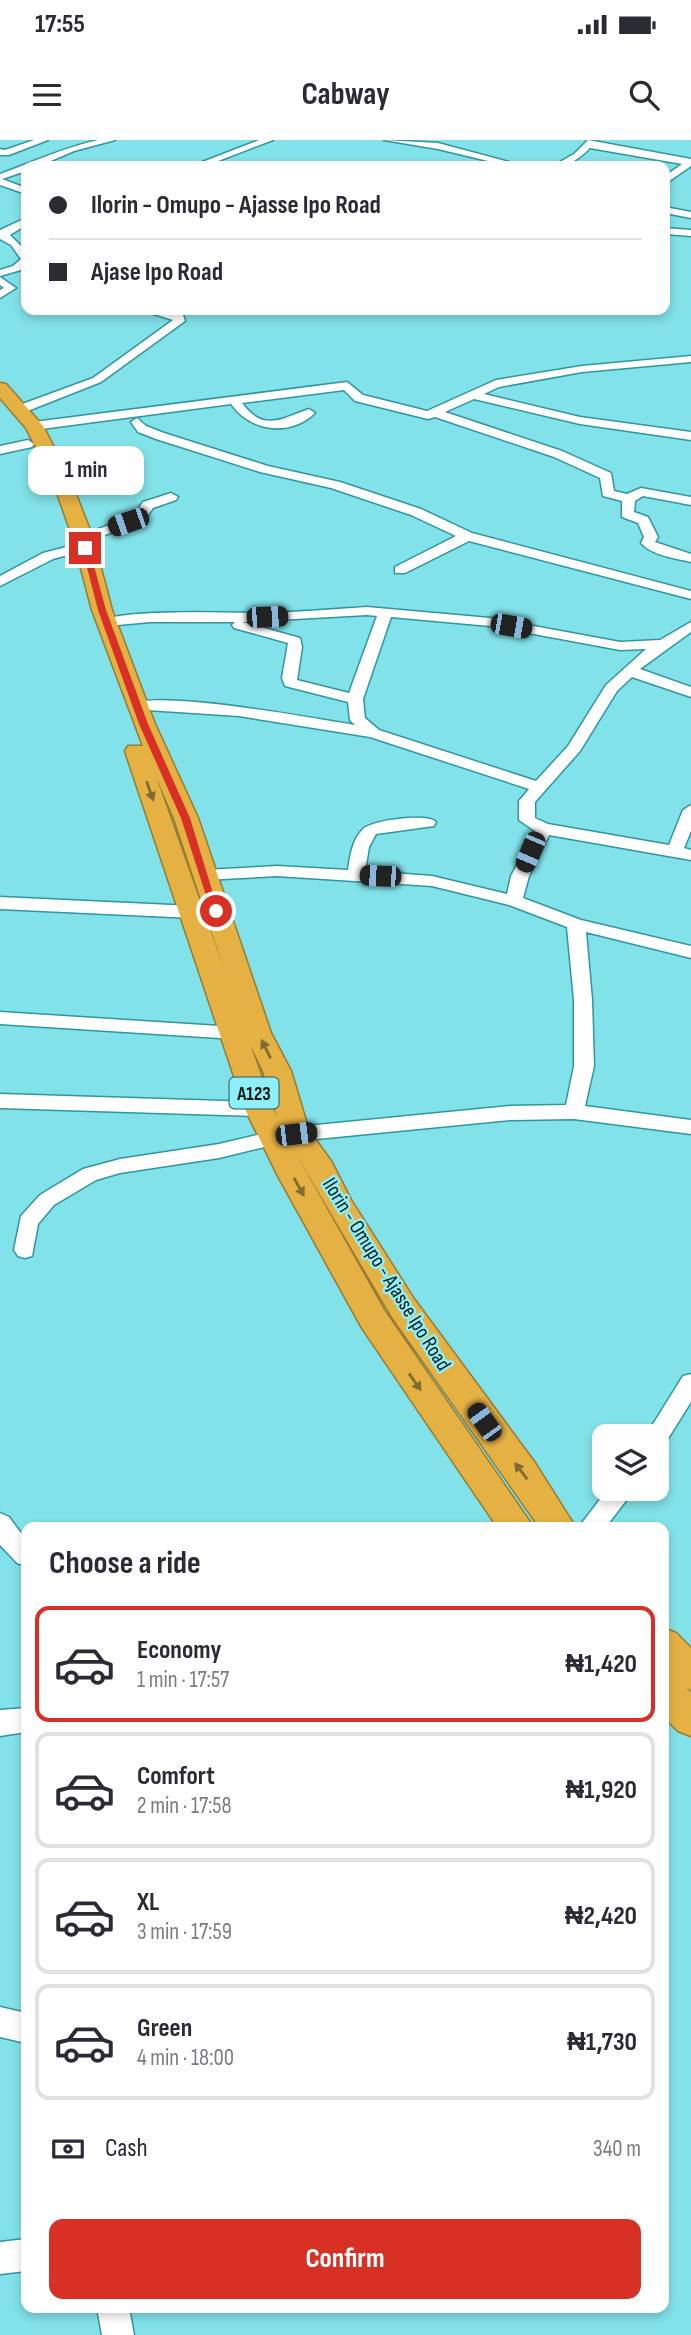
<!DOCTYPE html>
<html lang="en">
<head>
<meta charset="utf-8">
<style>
	:root { --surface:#fff; --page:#f7f7f7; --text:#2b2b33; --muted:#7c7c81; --line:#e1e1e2; --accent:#d93025 }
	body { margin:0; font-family:"Sofia Sans Condensed",sans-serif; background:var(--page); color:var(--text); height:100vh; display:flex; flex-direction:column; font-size:26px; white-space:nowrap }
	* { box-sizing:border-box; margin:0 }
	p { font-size:23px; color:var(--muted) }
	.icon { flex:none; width:38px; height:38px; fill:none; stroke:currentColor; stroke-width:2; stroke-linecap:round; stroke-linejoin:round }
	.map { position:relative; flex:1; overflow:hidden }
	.sheet { position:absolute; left:21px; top:1382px; width:648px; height:791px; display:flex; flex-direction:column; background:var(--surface); border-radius:14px; box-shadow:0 4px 10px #0003 }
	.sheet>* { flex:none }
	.top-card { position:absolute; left:21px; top:21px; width:649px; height:154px; border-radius:14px; box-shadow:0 4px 10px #0003; display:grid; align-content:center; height:154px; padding:0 28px; background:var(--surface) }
	.controls { position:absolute; left:592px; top:1284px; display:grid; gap:14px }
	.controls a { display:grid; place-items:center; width:77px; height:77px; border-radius:14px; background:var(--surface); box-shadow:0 4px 10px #0003; font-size:35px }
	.end { position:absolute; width:32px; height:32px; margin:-16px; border:9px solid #d93025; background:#fff; box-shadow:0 0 0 4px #fff }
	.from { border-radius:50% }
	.bubble { position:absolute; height:49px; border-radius:14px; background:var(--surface); box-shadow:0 4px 10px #0003; font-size:23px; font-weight:700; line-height:49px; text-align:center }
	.car { position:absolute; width:21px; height:42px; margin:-21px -10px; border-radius:9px; box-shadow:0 0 5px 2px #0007; background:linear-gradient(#222 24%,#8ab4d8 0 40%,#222 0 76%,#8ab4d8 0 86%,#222 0) }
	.top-card b { display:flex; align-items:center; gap:24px; height:66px; font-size:26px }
	.top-card b+b { border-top:2px solid var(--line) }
	.top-card i { width:18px; height:18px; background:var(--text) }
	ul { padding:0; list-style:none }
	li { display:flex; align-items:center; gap:21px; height:116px; margin:0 14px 10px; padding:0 14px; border:4px solid var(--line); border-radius:14px }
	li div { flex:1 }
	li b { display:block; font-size:26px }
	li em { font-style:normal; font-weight:700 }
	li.current { border-color:var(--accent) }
	li>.icon { width:63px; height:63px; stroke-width:1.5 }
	h2 { padding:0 28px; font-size:32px; line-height:84px }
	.pay { display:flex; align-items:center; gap:18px; height:77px; padding:0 28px; font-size:26px }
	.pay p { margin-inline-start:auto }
	.button { display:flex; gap:14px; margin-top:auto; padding:14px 28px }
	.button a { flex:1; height:80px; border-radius:14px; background:var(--accent); color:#fff; font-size:28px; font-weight:700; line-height:80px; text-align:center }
	.status { display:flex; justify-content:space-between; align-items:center; height:49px; padding:0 35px; background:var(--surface); direction:ltr }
	.status svg { height:19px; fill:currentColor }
	header { display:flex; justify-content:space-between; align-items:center; height:91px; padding:0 28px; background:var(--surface); font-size:32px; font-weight:700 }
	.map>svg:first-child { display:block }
</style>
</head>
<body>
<div class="status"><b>17:55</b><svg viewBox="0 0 49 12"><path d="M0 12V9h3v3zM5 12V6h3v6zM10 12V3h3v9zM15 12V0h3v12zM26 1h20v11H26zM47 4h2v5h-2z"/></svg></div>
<header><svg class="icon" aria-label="menu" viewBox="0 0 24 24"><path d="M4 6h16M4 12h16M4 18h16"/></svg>Cabway<svg class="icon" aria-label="search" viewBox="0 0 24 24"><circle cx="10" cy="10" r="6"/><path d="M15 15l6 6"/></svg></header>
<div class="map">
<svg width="691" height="2195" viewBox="0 0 691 2195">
	<rect width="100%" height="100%" fill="#81e2e9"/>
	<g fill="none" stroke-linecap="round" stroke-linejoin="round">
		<defs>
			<g id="minor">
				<polygon points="34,0 48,0 9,15 0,15 0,9 5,10"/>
				<path d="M 98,0 L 115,0 L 74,11 L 39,26 L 26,26 L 26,31 L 2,39 L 26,48 L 26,54 L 0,45 L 0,34 C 33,22 63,8 98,0 Z"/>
				<polygon points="259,0 273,0 205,26 192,26"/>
				<polygon points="384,0 438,3 524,26 509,26 438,9"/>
				<path d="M 588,0 L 691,19 L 691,26 L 665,44 L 665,36 L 682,24 L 590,8 C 579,19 569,26 553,26 L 574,14 Z"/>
				<polygon points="142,23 161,23 166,26 137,26"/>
				<polygon points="665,67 691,72 691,78 665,73"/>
				<polygon points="26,78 26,85 10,95 26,111 26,125 21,130 0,136 0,130 13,126 21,119 11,105 0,99 0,90"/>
				<polygon points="665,88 691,90 691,96 665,94"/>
				<polygon points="0,137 16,148 0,158 0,150 4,148 0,145"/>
				<polygon points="141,170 160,170 183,175 185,181 101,242 25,272 17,272 17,266 93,238 173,180"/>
				<path d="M 691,216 L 691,222 L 582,232 L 499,247 L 484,254 L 580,277 L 691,292 L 691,300 L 580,284 L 474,259 L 445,272 L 562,311 L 611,333 L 614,351 L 627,354 L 641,348 L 691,357 L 691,365 L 643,356 L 635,361 L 634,372 L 648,377 L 658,397 L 655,402 L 691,414 L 691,422 C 675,418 653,416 641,403 L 644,397 L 638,383 L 622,377 L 622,361 L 603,356 L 600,338 L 554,317 L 435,277 L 428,279 L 355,261 L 344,250 L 242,263 C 264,293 282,278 309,269 L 315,273 C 290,297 251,292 231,264 L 34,290 L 28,286 L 34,282 L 347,242 L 363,255 L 427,271 L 496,240 L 582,226 Z"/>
				<polygon points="137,278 146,286 164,293 268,326 340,342 421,369 472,393 691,451 691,459 469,401 405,433 395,433 395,427 456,396 411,375 331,348 260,332 156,299 138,292 131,282"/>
				<polygon points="28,300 34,304 32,307 0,314 0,306"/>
				<polygon points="171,353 178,357 176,360 153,368 144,381 88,401 78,401 76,398 134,375 143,362"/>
				<polygon points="66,407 71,408 71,414 53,419 0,446 0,436 43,413"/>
				<path d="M 367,467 L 490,478 L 620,502 L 660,500 L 691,482 L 691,492 L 640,529 L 691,547 L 691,557 L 632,537 L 617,551 L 580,611 L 535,662 L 535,678 L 548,684 L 669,705 L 683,670 L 691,665 L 691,691 L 684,708 L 691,710 L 691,720 L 549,695 L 529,736 L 523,758 L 581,780 L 691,806 L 691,818 L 586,792 L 592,860 L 594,926 L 585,966 L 691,980 L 691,994 L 574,979 L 511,980 L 296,1001 L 289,999 L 286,994 L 289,989 L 296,987 L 511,966 L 566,965 L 574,926 L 574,860 L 567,787 L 509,765 L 432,746 L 277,736 L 205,740 L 196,735 L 205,730 L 277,726 L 348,730 C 350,716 352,700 363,689 C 372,680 428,673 436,682 L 434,686 L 376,694 L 369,707 L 365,731 L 432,736 L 507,754 L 511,736 L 535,691 L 519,680 L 519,661 L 529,649 L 370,597 L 239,576 L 132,569 L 129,566 C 149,547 321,580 355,585 L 350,580 L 348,562 L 285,546 L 282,538 L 288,503 L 234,488 L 232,485 L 235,482 L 150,482 L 107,486 L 100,482 C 115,468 238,473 265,473 C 299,472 333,469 367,467 ZM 367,475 L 377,476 L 349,553 L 297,540 L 302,507 L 300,498 L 242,482 ZM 391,477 L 490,486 L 620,510 L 646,509 L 606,545 L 568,606 L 536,641 L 379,590 L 365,578 L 363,559 Z"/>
				<polygon points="0,757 193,766 202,772 193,778 0,769"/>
				<polygon points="0,872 235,887 242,888 244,893 242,898 235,899 0,884"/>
				<polygon points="0,954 259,962 266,964 269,969 266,974 259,976 0,968"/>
				<polygon points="274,991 281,993 284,998 281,1003 219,1018 120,1033 96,1040 54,1065 38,1084 32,1116 25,1118 18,1116 14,1110 21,1076 40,1055 83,1029 120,1019 219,1004"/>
				<polygon points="691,1234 691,1262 664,1305 656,1308 656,1297 645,1297 683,1236"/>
				<polygon points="608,1349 635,1349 605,1388 578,1388"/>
				<polygon points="0,1373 9,1377 26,1400 26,1426 17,1423 0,1405"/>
				<polygon points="26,1568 26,1592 0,1596 0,1570"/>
				<polygon points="0,1867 26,1873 26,1903 0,1897"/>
				<polygon points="26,2099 26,2131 0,2134 0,2102"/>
				<polygon points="97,2168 129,2168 134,2195 102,2195"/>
			</g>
			<g id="highway">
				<path d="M 0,243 L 6,244 L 43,286 L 70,339 L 93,398 L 112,470 L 155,584 L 198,678 L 271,893 L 291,931 L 309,991 L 331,1021 L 351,1060 L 414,1159 L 535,1323 L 576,1388 L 540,1388 L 392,1177 L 296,1014 L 384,1170 L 534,1388 L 498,1388 L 362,1188 L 278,1036 L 245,969 L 125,611 L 128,606 L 143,606 L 92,470 L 73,398 L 52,339 L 26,288 L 0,258 ZM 156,637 L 174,678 L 224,829 ZM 250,904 L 263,931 L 277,977 L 273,969 Z"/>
				<polygon points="663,1488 676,1493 691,1508 691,1550 687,1548 691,1553 691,1596 678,1591 663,1576 663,1533 668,1535 663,1530"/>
			</g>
		</defs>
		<use href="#minor" stroke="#2f969e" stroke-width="3"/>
		<use href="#highway" stroke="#957b35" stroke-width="3"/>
		<use href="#minor" fill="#fff" fill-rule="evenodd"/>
		<use href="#highway" fill="#e5b143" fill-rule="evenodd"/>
	</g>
	<defs><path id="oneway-solid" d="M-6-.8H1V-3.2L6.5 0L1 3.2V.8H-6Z" transform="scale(1.75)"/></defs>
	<g fill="#7e6c31">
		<use href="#oneway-solid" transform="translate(150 651) rotate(70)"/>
		<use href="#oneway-solid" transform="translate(266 909) rotate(-116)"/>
		<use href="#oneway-solid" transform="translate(299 1047) rotate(61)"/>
		<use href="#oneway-solid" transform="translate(415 1242) rotate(55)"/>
		<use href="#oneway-solid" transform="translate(521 1331) rotate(-127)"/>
	</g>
	<polygon fill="#d93025" points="85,406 89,408 106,470 148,584 190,678 219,773 211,771 181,678 139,584 98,470 82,408"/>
	<g text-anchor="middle" stroke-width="5" stroke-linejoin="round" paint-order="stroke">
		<rect fill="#8eeff7" stroke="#2b585c" stroke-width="2" x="229.5" y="937.5" width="49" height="31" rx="5"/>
		<g font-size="19" font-weight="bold" fill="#00171a">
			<text x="254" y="960">A123</text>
		</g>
		<g font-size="21" fill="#00171a" stroke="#8eeff7">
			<text transform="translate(387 1134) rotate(58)" y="7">Ilorin - Omupo - Ajasse Ipo Road</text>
		</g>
	</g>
</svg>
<div class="controls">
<a><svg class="icon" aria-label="layers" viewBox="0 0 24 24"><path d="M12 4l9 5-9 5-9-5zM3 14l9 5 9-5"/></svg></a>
</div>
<i class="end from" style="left:216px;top:771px"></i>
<i class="end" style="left:85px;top:408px"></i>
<div class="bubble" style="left:28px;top:306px;width:116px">1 min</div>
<i class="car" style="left:128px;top:382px;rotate:251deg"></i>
<i class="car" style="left:267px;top:477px;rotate:88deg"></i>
<i class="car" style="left:511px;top:486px;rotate:100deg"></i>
<i class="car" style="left:530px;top:712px;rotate:203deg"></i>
<i class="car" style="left:380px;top:736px;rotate:272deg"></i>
<i class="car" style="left:296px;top:994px;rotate:83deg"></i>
<i class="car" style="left:484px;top:1282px;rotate:324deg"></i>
<div class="top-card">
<b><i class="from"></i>Ilorin - Omupo - Ajasse Ipo Road</b>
<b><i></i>Ajase Ipo Road</b>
</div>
<section class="sheet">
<h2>Choose a ride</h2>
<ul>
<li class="current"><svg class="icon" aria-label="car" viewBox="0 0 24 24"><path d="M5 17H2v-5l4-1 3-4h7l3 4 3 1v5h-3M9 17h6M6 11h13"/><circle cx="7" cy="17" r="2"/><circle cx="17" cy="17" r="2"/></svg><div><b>Economy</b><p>1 min · 17:57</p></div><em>₦1,420</em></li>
<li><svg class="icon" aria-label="car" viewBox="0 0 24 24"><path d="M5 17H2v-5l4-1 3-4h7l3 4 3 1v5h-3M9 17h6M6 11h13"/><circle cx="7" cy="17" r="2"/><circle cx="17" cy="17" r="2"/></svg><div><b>Comfort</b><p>2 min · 17:58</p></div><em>₦1,920</em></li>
<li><svg class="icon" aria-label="car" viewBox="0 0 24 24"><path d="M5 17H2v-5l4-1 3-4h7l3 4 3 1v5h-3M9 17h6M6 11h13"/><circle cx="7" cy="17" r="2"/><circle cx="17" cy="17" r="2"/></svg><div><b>XL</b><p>3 min · 17:59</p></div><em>₦2,420</em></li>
<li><svg class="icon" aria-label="car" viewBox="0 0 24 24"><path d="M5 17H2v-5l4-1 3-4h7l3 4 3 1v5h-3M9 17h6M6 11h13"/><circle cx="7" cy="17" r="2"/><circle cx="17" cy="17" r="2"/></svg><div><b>Green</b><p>4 min · 18:00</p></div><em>₦1,730</em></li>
</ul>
<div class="pay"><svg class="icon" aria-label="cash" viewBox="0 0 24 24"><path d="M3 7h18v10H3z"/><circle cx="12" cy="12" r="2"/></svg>Cash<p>340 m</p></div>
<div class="button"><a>Confirm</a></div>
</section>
</div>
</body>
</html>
